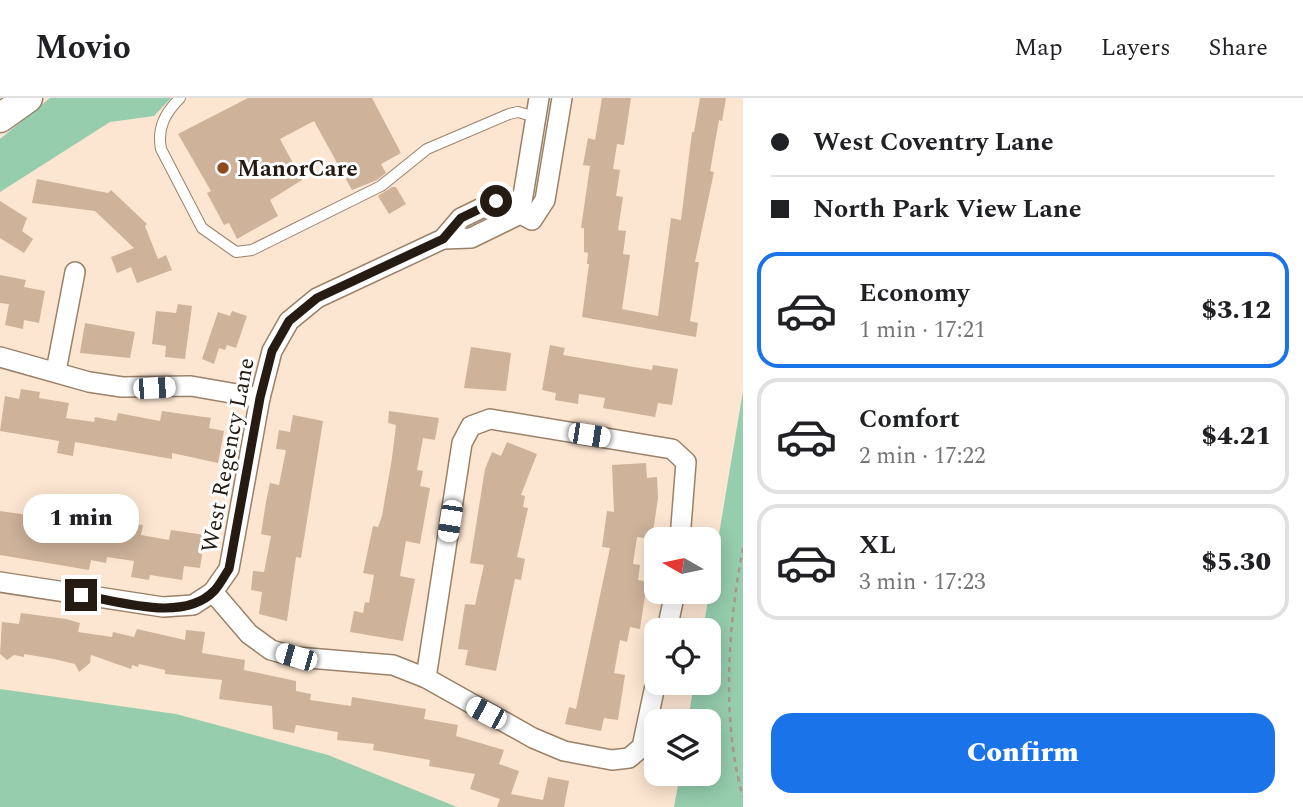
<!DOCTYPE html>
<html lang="en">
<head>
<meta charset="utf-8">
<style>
	:root { --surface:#fff; --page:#f2f2f2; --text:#202124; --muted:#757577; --line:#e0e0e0; --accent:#1a73e8 }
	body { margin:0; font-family:Spectral,serif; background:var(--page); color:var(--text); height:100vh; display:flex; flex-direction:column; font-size:26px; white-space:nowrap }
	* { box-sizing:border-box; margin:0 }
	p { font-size:23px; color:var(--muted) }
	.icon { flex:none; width:38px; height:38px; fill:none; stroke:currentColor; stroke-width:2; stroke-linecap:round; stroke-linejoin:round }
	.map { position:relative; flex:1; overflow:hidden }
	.details { display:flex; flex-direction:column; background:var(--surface); width:560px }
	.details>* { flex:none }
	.hud { display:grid; align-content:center; height:154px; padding:0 28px; background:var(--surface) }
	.needle { width:46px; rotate:279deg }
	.tools { position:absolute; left:644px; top:429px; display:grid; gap:14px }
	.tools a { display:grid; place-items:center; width:77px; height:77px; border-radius:14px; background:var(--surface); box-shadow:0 4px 18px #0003; font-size:35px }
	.end { position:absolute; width:32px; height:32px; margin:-16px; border:9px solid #251b12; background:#fff; box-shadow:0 0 0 4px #fff }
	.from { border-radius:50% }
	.bubble { position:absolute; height:49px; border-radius:21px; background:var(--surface); box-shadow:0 4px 18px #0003; font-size:23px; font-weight:800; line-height:49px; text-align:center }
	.car { position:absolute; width:21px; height:42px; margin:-21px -10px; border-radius:9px; box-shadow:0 0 5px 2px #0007; background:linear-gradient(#fff 24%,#345 0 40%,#fff 0 76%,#345 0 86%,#fff 0) }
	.hud b { display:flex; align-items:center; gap:24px; height:66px; font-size:26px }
	.hud b+b { border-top:2px solid var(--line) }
	.hud i { width:18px; height:18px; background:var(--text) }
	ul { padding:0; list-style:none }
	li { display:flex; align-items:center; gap:21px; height:116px; margin:0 14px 10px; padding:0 14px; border:4px solid var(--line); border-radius:21px }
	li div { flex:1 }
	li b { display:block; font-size:26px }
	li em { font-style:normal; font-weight:800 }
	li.current { border-color:var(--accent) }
	li>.icon { width:63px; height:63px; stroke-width:1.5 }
	.button { display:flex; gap:14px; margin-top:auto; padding:14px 28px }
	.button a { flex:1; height:80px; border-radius:21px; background:var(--accent); color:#fff; font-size:28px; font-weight:800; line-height:80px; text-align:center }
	header { display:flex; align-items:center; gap:42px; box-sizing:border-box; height:98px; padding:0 35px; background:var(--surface); border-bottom:2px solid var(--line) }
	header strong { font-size:33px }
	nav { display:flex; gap:38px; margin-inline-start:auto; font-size:24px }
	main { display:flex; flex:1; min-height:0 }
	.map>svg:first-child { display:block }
</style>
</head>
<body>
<header>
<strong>Movio</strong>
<nav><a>Map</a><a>Layers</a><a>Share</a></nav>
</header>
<main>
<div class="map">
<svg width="743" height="709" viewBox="0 0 743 709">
	<rect width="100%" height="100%" fill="#fce6d1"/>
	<g fill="#95cdad">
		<polygon points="50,0 171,0 154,18 110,24 0,94 0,41"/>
		<polygon points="743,293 743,709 674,709 680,676 709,676 709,623 688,623 694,585 709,584 709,532 703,532"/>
		<polygon points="0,591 176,616 328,657 457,709 0,709"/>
	</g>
	<g fill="#ceb29a">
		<polygon points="248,0 372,0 401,55 381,66 386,75 377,82 352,92 314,23 280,41 302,82 270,102 278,118 237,141 229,125 224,127 207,95 211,93 178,36"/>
		<polygon points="602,0 631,0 624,47 617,46 613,71 620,72 616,98 623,99 618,132 626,133 623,156 630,157 622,211 658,218 671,120 681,122 692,34 694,34 700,0 726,0 722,23 719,22 710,73 714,74 695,164 699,164 690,223 698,225 696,239 582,219 589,166 587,166 588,155 584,154 584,130 581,130 590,68 583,67 588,40 595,42"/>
		<polygon points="37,81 108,95 111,92 147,126 145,128 158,161 166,157 172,172 137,185 131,169 117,175 111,159 134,150 95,113 32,105"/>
		<polygon points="392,89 396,89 406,106 389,116 378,98"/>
		<polygon points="0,103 27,120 22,133 33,141 24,155 0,140"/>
		<polygon points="0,177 26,182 24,189 45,193 39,225 24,222 23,231 5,227 9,206 0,205"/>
		<polygon points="178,206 192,208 185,261 165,259 166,248 152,246 156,213 176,215"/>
		<polygon points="232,213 247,218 236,250 227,247 225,252 219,250 214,266 202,261 218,214 230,218"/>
		<polygon points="85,225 135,234 130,260 80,255"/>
		<polygon points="550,247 565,250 563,257 652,272 653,267 678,271 672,307 658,305 655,319 603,310 605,300 579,296 578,306 555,302 556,295 542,292"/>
		<polygon points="471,249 511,255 506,293 464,290"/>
		<polygon points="21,291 40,294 39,300 69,305 66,320 94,324 95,319 116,323 118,315 160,323 162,313 211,320 209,330 224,333 218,365 172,355 172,361 75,344 73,358 57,355 59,343 0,333 5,298 19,301"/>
		<polygon points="389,313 439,320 435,342 423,340 417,372 423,373 420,388 430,390 420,446 406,443 400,478 415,481 403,543 350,534 354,513 363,515 365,504 369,505 374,477 363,475 373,428 378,429 382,418 392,360 396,327 388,325"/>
		<polygon points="293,317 323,323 301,460 296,459 287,523 259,516 262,494 251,492 253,473 264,474 271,438 261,436 266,404 270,385 279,387 286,352 276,351 279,332 290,334"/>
		<polygon points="507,344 537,356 521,397 525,398 523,409 528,410 517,459 525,461 521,482 515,481 496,573 465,567 468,552 458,551 465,506 475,507 484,467 470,465 485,371 492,354 501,358"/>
		<polygon points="646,365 647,380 657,379 658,400 652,441 637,439 633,466 640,467 638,482 647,484 640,531 630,529 627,544 620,542 614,575 625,577 618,622 604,620 601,633 565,626 569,609 576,611 610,450 602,449 607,413 614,414 612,367"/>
		<polygon points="43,412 61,415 59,425 124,435 126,425 143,427 141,437 169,442 171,432 205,437 200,470 184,468 182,482 150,477 149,482 131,479 134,463 107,459 106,465 91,462 89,472 0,457 0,413 42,419"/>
		<polygon points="21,515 66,521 80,525 78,534 112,539 113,534 134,539 137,531 185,542 186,532 205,534 202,555 245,562 244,572 296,583 296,593 311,596 310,602 351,608 352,599 426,611 424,621 458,627 456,638 504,652 499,666 519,673 511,696 543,702 548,679 569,683 564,709 497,709 500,701 470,691 475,676 429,668 430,662 373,652 374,646 337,642 338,634 296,627 294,635 273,631 272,608 219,601 222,582 165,576 165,572 139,566 138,569 132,567 131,571 91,557 90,565 79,574 75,566 54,561 24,556 24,559 14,557 7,562 0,556 2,524 19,526"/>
	</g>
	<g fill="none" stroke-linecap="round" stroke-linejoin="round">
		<defs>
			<path id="lane" d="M 180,0 C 165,15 157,30 161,51 L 202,130 L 236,154 L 252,152 L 381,88 L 427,51 L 509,16 L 518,14 L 536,19"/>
			<g id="street">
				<polyline points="520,116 539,0"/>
				<polyline points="443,141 471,140 520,116"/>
				<polyline points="0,259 89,284 122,289 191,288 260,300"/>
				<polyline points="56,273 75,174"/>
				<polyline points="0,484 163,509 193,507 213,494 249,536 271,552 296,559 393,567 426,580 533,640 564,653 612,662 629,660 642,649 656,583"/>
				<polyline points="213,494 229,471 260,300 272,253 289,223 317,200 443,141 461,120 496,103 532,122 545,102 562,0"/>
				<polyline points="667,532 675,494"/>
				<polyline points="426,580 462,345 471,328 490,321 672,351 686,364 680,441"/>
			</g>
			<polyline id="secondary" points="0,20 28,0"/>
		</defs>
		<use href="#lane" stroke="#9a8169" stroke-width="12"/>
		<use href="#street" stroke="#9a8169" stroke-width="22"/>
		<use href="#secondary" stroke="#9a8169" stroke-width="31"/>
		<path stroke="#a99787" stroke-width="2.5" stroke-dasharray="5 5" stroke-linecap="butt" d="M 743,450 C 728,528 721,622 743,699"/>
		<use href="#lane" stroke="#fff" stroke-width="10"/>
		<use href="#street" stroke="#fff" stroke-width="19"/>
		<use href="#secondary" stroke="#fff" stroke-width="28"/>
	</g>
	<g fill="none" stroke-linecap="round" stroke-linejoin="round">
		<path stroke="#251b12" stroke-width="9" d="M 81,497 C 119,503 183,525 214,493 C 220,487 224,478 229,471 L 260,300 L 272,253 L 289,223 L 317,200 L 443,141 L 461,120 L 496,103"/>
	</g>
	<circle fill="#8f4a20" stroke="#fff" stroke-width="2.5" cx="223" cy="70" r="7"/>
	<g text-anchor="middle" stroke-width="6" stroke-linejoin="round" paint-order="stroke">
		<g font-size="23" font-weight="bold" fill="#251b12" stroke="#fff" text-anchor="start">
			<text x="237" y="78">ManorCare</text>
		</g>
		<g font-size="23" fill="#251b12" stroke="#fff">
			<text transform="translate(227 357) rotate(-79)" y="8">West Regency Lane</text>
		</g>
	</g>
</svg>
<div class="tools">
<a><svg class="needle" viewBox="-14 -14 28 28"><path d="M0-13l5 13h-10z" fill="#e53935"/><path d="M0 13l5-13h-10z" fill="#757577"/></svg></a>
<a><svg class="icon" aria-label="locate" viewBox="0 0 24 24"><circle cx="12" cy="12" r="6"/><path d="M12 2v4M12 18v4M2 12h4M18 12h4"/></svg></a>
<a><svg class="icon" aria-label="layers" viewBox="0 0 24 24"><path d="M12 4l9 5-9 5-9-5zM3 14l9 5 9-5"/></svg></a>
</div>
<i class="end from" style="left:496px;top:103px"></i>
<i class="end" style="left:81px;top:497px"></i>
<div class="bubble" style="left:23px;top:396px;width:116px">1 min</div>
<i class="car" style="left:154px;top:290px;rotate:87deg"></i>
<i class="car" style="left:589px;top:337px;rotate:99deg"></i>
<i class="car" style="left:450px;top:423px;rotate:189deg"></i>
<i class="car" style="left:296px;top:559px;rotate:286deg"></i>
<i class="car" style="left:486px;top:615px;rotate:298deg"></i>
</div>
<section class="details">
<div class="hud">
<b><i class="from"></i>West Coventry Lane</b>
<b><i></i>North Park View Lane</b>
</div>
<ul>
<li class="current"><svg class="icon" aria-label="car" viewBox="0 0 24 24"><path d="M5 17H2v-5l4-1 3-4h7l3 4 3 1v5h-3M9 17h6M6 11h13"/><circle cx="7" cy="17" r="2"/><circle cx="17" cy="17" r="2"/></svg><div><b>Economy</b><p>1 min · 17:21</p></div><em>$3.12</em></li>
<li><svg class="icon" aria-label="car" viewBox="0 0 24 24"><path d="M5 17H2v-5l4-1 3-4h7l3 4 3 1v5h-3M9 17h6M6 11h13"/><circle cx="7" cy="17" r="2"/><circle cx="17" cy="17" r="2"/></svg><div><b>Comfort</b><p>2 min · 17:22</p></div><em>$4.21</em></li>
<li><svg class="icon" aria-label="car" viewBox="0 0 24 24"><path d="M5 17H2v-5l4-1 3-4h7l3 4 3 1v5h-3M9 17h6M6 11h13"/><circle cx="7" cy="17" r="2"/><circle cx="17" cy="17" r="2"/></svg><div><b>XL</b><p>3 min · 17:23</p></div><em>$5.30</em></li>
</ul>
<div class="button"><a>Confirm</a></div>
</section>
</main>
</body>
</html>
